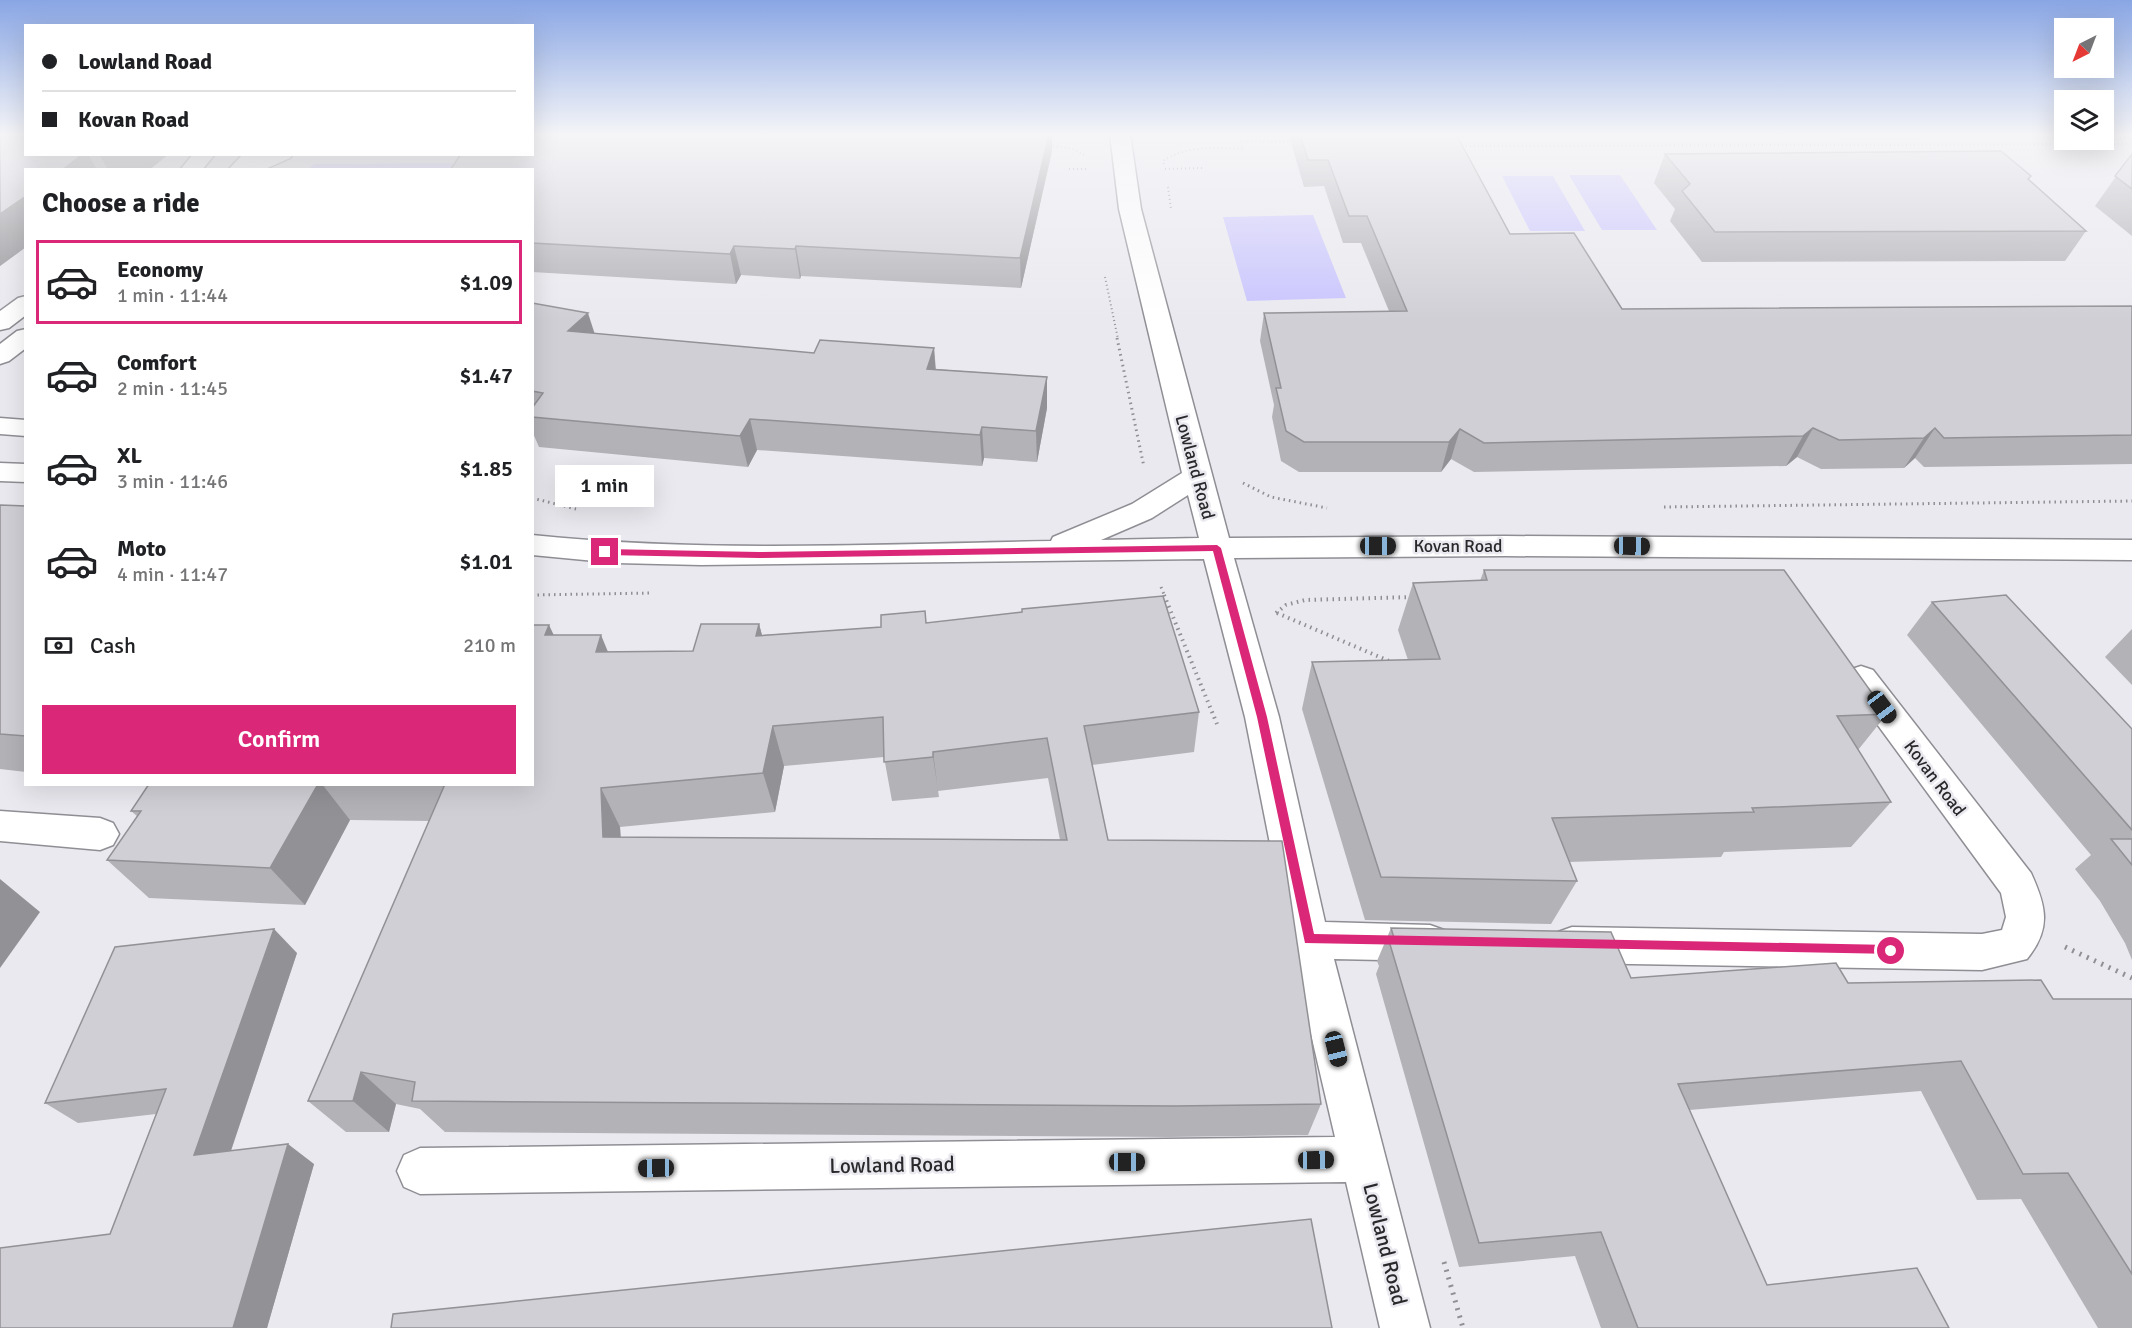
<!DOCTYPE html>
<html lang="en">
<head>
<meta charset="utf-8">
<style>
	:root { --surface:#fff; --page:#f2f2f2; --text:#202124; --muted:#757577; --line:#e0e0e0; --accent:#db2777 }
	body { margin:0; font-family:Signika,sans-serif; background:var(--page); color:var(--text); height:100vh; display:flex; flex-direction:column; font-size:22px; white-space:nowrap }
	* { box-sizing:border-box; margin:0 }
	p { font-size:20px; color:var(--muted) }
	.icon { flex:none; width:33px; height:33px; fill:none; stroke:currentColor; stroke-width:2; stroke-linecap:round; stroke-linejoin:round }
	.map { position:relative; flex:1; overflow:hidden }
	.drawer { position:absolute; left:24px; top:168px; width:510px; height:618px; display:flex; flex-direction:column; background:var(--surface); border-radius:0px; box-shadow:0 6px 24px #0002 }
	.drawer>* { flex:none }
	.hud { position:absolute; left:24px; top:24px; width:510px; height:132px; border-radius:0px; box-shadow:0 6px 24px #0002; display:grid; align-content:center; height:132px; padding:0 18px; background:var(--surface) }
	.needle { width:39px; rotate:222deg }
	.fabs { position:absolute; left:2054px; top:18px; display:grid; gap:12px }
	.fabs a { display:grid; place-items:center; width:60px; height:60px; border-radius:0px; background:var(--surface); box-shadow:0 6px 24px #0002; font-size:30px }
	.end { position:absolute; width:27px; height:27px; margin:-14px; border:8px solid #db2777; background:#fff; box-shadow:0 0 0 3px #fff }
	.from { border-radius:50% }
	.bubble { position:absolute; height:42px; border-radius:0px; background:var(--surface); box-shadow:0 6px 24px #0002; font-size:20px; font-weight:600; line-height:42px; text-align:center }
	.car { position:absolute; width:18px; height:36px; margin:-18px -9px; border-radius:8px; box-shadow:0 0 4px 2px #0007; background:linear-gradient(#222 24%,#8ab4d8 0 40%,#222 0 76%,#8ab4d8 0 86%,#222 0) }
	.hud b { display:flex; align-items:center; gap:21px; height:57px; font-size:22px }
	.hud b+b { border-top:2px solid var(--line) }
	.hud i { width:15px; height:15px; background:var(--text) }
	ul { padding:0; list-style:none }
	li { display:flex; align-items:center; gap:18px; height:84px; margin:0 12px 9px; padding:0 6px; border:3px solid transparent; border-radius:0px }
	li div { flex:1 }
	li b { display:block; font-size:22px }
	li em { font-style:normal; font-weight:600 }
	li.selected { border-color:var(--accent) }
	li>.icon { width:54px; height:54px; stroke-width:1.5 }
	h2 { padding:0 18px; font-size:27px; line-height:72px }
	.pay { display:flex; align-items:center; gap:15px; height:66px; padding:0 18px; font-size:22px }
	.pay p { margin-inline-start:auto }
	.button { display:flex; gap:12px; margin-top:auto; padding:12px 18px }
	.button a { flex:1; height:69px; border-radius:0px; background:var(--accent); color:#fff; font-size:24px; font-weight:600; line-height:69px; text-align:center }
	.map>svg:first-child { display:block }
</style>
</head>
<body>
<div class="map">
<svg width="2132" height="1328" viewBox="0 0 2132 1328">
	<rect width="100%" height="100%" fill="#e9e9ef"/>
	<g fill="#c8c3fe">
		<polygon points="453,163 449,170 309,169 314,164"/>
		<polygon points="1569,175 1620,175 1657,230 1602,230"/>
		<polygon points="1502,176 1553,176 1585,231 1530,231"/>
		<polygon points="1313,215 1346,298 1247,301 1223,217"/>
	</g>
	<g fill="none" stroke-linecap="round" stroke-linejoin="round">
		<defs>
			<g id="minor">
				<path d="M 1110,134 L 1130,134 L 1141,209 L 1229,538 L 1505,536 L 2132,540 L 2132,560 L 1505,556 L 1234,558 L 1279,717 L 1325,922 L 1430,925 L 1444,930 L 1450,943 L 1444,956 L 1430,961 L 1334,959 L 1430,1328 L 1380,1328 L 1346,1182 L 420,1194 L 404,1187 L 397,1171 L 404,1155 L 420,1148 L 1335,1137 L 1289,940 L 1245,717 L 1204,559 L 701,565 L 616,563 L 532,555 L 532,535 C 704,553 878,544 1051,541 L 1053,537 L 1132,504 L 1182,473 L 1119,209 ZM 1188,495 L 1199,538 L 1101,540 L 1152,518 Z"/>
				<polygon points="193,154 215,154 202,170 180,170"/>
				<polygon points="243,154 265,154 250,170 228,170"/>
				<polygon points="26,296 26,315 9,328 0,330 0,311 18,298"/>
				<polygon points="26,329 26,348 9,361 0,364 0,344 17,331"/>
				<polygon points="0,418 26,420 26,436 0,434"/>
				<polygon points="0,463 26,464 26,482 0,481"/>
				<path d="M 1861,666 L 1873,670 L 2031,873 C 2046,906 2052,928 2027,959 L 1982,970 L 1572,963 L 1558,958 L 1552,945 L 1558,932 L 1572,927 L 1982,934 L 2002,930 L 2006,917 L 2001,893 L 1844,679 L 1849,670 Z"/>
				<polygon points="0,811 100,818 113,823 119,834 113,845 100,850 0,841"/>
			</g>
			<polygon id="major" points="264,154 293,154 290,158 263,170 234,170 237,166"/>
		</defs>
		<use href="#minor" stroke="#8f8e94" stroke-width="3"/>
		<use href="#major" stroke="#8f8e94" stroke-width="3"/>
		<g stroke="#8f8f94" stroke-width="2" stroke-dasharray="1 3" stroke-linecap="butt">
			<polyline points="1049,145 1073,149 1084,155"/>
			<polyline points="1458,146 2132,144"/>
			<path d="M 1164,164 L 1163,161 C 1187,145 1215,148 1243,149 L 1241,141 L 1294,142"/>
			<polyline points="1069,169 1089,169"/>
			<polyline points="1165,169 1202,168"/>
			<polyline points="1168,187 1171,209"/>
			<polyline points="1105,277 1118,339"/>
		</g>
		<g stroke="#8f8f94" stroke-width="3" stroke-dasharray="1.5 4" stroke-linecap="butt">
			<polyline points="1117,338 1144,467"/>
			<polyline points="1243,483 1271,497 1327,508"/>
			<polyline points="532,498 576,509"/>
			<polyline points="1664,507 2132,501"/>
			<polyline points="1161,587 1165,597"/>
			<polyline points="532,595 653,593"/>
		</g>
		<g stroke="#8f8f94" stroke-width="4" stroke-dasharray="1.5 4.5" stroke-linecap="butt">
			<polyline points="1164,595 1217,724"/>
			<polyline points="1276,613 1286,605 1305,600 1412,597"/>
			<polyline points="1277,613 1389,661"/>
		</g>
		<g stroke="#8f8f94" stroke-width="5" stroke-dasharray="2 6" stroke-linecap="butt">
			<polyline points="2065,947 2132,978"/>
			<polyline points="1444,1262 1463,1328"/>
		</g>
		<use href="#minor" fill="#fff" fill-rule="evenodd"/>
		<use href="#major" fill="#fff" fill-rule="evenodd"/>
	</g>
	<g fill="#b3b2b7" fill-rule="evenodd">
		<polygon points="1290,134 1456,134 1510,234 1622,309 2132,306 2132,464 1924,467 1915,458 1904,468 1821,469 1797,457 1786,466 1474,472 1451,459 1441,472 1299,472 1281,461 1272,417 1274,405 1260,341 1264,313 1389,311 1361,243 1343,243 1324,186 1304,187 1290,139"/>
		<polygon points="1052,151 1021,288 801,276 800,279 741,275 736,284 532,272 532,170"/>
		<polygon points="26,154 169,154 149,170 26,170 26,247 0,266"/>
		<polygon points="1665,154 2029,180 2086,231 2065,261 1702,262 1670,221 1675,209 1654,183"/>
		<polygon points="2132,154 2132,236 2095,206"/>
		<polygon points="532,303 595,334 814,353 934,348 936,369 1047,377 1047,408 1037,462 984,458 982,466 757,450 748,467 539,447 532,431"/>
		<polygon points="0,505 26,506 26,772 0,769"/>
		<polygon points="1484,570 1887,714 1858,750 1891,802 1851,847 1724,852 1721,857 1569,862 1577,881 1551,924 1365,920 1302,709 1312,662 1408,660 1398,630 1413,583 1480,581"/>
		<polygon points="1932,602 2132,729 2132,960 2125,943 2100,901 2075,869 2091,855 1907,635"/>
		<path d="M 925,611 L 926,623 L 1199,712 L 1194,752 L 1092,765 L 1108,840 L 1321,1104 L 1308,1135 L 1169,1137 L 445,1132 L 420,1109 L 396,1104 L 389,1132 L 346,1132 L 308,1101 L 429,821 L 350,820 L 305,905 L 149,898 L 107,860 L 137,816 L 131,811 L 149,784 L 532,784 L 554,635 L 608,652 L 693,651 L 759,624 L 762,635 L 881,627 ZM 884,757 L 892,801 L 939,797 L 938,791 L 1048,778 L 1060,840 L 621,837 L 620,827 L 775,812 L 784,766 Z"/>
		<polygon points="2132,629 2132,685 2105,657"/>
		<polygon points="1391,928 1631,978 1848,983 2053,999 2132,999 2132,1328 2098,1328 2021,1199 1977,1200 1921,1091 1689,1110 1767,1285 1949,1328 1601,1328 1575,1256 1459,1267 1376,974 1379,966 1377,961"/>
		<polygon points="297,953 231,1151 314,1164 267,1328 0,1328 110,1234 156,1114 78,1123 45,1103"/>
	</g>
	<g fill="#929195">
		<polygon points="1049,134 1052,134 1052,151 1021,288 1020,258"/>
		<polygon points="83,154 88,154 97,170 62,170"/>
		<polygon points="99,154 169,154 149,170 108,170"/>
		<polygon points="26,196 26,247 0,266 0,214"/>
		<polygon points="734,246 741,275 736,284 730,254"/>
		<polygon points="796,246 801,276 800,279 795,249"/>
		<polygon points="588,313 598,344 568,331"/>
		<polygon points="934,348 936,378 927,369"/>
		<polygon points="1047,377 1047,408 1037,462 1036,431"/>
		<polygon points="750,419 757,450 748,467 740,436"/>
		<polygon points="982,427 984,458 982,466 980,435"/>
		<polygon points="1813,428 1797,457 1786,466 1803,436"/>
		<polygon points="1935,428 1915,458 1904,468 1924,438"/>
		<polygon points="1460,429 1451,459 1441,472 1449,442"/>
		<polygon points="759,624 770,665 756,636"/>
		<polygon points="549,625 568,665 545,635"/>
		<polygon points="601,635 618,676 596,652"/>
		<polygon points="773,726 784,766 775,812 763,773"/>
		<polygon points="933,752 938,791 939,797 933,757"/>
		<polygon points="318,784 322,784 350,820 305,905 270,868"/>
		<polygon points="601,788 620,827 622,875 603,837"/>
		<polygon points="0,879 40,912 0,968"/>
		<polygon points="274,929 297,953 223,1174 194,1155"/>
		<polygon points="361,1072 396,1104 389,1132 353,1101"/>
		<polygon points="288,1144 314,1164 267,1328 233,1328"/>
	</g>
	<g fill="#d0cfd5" stroke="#929195" stroke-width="1.5" fill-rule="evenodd">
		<polygon points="0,134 26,134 26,154 83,154 62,170 26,170 26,196 0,214"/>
		<polygon points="532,134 1049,134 1020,258 796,246 795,249 734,246 730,254 532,243 532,170 450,170 461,154 532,154"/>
		<polygon points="1300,134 1456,134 1510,234 1574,233 1622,309 2132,306 2132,435 1944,438 1935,428 1924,438 1839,440 1813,428 1803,436 1484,443 1460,429 1449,442 1304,442 1286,431 1276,388 1281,388 1264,313 1407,311 1367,216 1349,216 1328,160 1308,160"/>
		<polygon points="2001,151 2031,176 2028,179 2086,231 1715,232 1682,191 1690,184 1665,154"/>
		<polygon points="2132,154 2132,189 2115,176"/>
		<polygon points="532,303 588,313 568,331 814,353 820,340 934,348 927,369 1047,377 1036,431 982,427 980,435 750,419 740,436 532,417 532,408 543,393 532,391"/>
		<polygon points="0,505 26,506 26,736 0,734"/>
		<polygon points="1484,570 1784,570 1887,714 1837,716 1891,802 1752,808 1754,812 1552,818 1577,881 1381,877 1312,662 1440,659 1413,583 1487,580"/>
		<polygon points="2006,595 2132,729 2132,830 1932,602"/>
		<path d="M 1163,596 L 1199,712 L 1084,726 L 1108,840 L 1282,841 L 1321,1104 L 1174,1106 L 412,1101 L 415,1082 L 361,1072 L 353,1101 L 308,1101 L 445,784 L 532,784 L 532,625 L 549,625 L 545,635 L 601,635 L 596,652 L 693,651 L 701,624 L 759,624 L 756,636 L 881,627 L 881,615 L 925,611 L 926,623 L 1022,612 L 1022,609 ZM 883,717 L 884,762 L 933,757 L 933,752 L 1047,738 L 1067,840 L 603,837 L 601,788 L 763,773 L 773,726 Z"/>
		<polygon points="149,784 318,784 270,868 107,860 141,811 131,811"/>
		<polygon points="2111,839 2132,839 2132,865"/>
		<polygon points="1391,928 1611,932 1631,978 1836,963 1848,983 2041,980 2053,999 2132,999 2132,1274 2068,1173 2023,1174 1961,1061 1678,1084 1767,1285 1917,1268 1949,1328 1638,1328 1601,1232 1479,1243 1389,941 1395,941"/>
		<polygon points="274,929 194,1155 288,1144 233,1328 0,1328 0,1248 110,1234 166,1089 45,1103 115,947"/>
		<polygon points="1311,1219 1332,1328 391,1328 393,1314"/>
	</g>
	<linearGradient id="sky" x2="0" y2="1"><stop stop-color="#89a6e4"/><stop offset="0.42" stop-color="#f5f5f8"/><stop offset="1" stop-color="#f5f5f8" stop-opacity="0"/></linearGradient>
	<rect width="2132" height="320" fill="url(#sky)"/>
	<polygon fill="#db2777" points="1217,545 1221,548 1267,717 1314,934 1891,945 1895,947 1895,954 1305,943 1257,717 1213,551 759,558 605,555 601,552 605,549 759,552"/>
	<g text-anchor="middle" stroke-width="5" stroke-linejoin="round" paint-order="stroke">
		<g font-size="18" fill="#29292b" stroke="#e9e9ef">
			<text transform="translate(1195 467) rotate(75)" y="6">Lowland Road</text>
			<text x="1458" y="552">Kovan Road</text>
			<text transform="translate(1935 778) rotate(53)" y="6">Kovan Road</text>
		</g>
		<g font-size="21" fill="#29292b" stroke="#e9e9ef">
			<text transform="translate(892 1165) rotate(-1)" y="7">Lowland Road</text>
			<text transform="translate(1385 1244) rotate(76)" y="7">Lowland Road</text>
		</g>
	</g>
</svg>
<div class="fabs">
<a><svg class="needle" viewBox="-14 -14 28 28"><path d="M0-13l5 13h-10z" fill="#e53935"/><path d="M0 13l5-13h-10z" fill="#757577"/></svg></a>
<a><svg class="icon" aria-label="layers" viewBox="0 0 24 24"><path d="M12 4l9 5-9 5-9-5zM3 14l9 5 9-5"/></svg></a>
</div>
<i class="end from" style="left:1891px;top:951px"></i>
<i class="end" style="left:605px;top:552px"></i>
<div class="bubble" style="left:555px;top:465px;width:99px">1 min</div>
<i class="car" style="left:1378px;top:546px;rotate:90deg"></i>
<i class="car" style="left:1632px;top:546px;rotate:91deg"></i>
<i class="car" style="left:1882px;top:707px;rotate:143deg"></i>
<i class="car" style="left:1336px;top:1049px;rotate:166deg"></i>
<i class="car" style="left:1316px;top:1160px;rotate:89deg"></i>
<i class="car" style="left:1127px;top:1162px;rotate:90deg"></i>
<i class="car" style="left:656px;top:1168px;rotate:269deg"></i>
<div class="hud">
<b><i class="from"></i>Lowland Road</b>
<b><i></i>Kovan Road</b>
</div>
<section class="drawer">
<h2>Choose a ride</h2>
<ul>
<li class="selected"><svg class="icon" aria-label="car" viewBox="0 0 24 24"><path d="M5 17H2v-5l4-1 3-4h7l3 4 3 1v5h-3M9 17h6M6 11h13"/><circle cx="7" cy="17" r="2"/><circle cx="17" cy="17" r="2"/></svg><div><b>Economy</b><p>1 min · 11:44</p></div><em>$1.09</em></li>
<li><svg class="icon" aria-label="car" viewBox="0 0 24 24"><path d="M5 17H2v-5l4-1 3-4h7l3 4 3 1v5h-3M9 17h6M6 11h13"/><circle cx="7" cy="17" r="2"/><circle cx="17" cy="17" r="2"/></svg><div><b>Comfort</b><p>2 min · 11:45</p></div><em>$1.47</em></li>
<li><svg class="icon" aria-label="car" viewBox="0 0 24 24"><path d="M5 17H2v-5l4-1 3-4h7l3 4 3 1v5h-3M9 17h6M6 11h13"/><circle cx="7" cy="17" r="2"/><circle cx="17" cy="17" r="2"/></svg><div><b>XL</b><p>3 min · 11:46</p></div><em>$1.85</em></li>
<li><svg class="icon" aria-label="car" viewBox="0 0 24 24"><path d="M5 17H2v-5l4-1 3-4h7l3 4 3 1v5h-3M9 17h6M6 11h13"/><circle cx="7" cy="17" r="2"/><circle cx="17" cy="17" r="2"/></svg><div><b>Moto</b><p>4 min · 11:47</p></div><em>$1.01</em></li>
</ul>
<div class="pay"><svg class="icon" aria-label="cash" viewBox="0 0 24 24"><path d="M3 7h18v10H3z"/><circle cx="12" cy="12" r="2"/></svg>Cash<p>210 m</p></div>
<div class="button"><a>Confirm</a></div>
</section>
</div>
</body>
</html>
